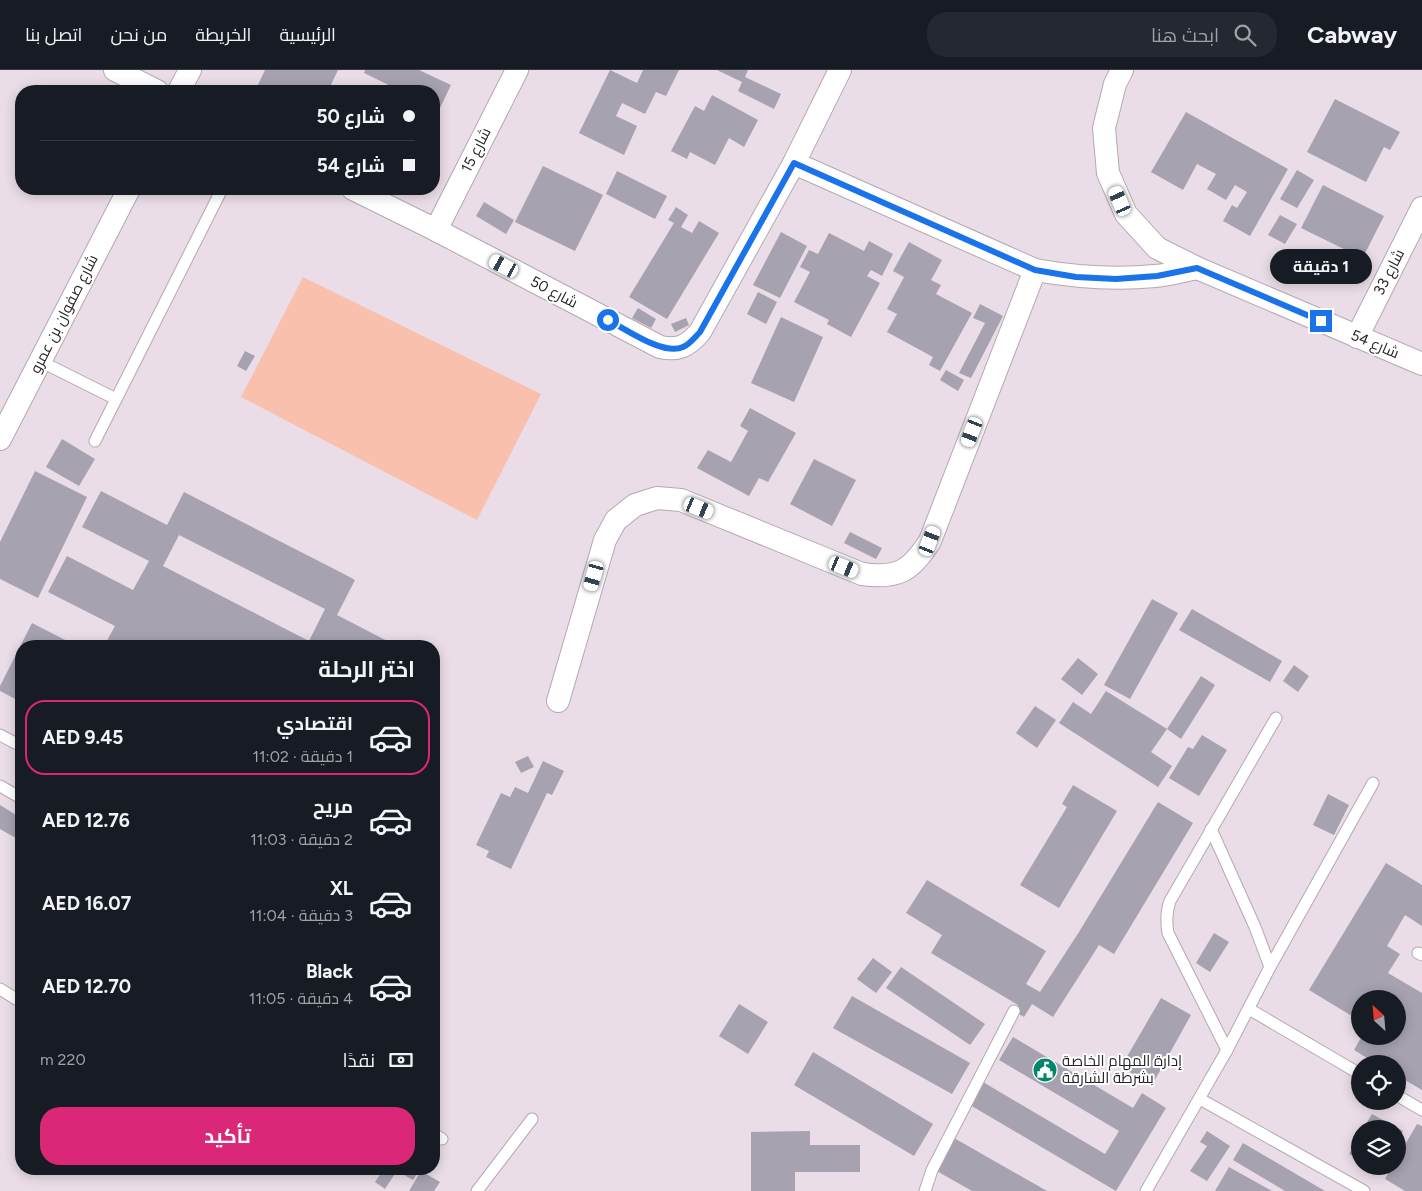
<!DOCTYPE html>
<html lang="ar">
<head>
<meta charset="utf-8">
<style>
	:root { --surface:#171b24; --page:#242831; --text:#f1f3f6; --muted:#9ea1a6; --line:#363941; --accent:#db2777 }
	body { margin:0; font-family:Figtree,Cairo,sans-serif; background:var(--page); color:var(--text); direction:rtl; height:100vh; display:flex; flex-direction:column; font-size:19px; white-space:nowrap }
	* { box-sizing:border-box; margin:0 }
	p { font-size:16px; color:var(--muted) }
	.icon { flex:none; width:28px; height:28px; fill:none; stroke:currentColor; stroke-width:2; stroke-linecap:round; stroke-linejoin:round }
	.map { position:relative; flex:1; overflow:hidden; direction:ltr }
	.details { position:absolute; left:15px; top:570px; width:425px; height:535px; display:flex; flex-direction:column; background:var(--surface); border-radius:20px; box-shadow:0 2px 12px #0003; direction:rtl }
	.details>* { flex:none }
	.guide { position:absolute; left:15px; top:15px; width:425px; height:110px; border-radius:20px; box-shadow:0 2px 12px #0003; direction:rtl; display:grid; align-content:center; height:110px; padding:0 25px; background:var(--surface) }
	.needle { width:32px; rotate:334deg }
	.controls { position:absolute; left:1351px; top:920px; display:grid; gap:10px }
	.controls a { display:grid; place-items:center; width:55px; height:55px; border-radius:50%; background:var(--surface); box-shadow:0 2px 12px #0003; font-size:25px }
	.end { position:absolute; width:22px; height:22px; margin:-11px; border:6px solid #1a73e8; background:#fff; box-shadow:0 0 0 2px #fff }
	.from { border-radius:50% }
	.bubble { position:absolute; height:35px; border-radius:18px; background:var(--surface); box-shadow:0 2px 12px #0003; font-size:16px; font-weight:700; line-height:35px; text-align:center; direction:rtl }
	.car { position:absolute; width:15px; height:30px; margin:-15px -8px; border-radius:6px; box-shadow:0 0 4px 1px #0007; background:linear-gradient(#fff 24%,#345 0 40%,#fff 0 76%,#345 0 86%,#fff 0) }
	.guide b { display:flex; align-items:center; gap:18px; height:48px; font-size:19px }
	.guide b+b { border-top:1px solid var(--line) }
	.guide i { width:12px; height:12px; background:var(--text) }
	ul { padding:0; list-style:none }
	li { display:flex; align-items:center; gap:15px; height:75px; margin:0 10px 8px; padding:0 15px; border:2px solid transparent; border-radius:20px }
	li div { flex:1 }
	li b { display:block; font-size:19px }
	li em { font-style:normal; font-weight:700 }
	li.selected { border-color:var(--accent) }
	li>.icon { width:45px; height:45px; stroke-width:1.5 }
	h2 { padding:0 25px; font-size:22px; line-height:60px }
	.pay { display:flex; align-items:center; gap:12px; height:55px; padding:0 25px; font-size:19px }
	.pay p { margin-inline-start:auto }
	.action { display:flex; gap:10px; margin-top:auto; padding:10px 25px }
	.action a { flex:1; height:58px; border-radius:20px; background:var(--accent); color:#fff; font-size:20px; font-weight:700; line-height:58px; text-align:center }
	header { display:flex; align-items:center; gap:30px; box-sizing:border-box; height:70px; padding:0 25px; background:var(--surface); border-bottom:1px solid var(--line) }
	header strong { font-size:24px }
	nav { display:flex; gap:28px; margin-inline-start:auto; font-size:18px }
	.search { width:350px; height:45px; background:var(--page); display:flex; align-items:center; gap:12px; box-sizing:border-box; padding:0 18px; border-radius:20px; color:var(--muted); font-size:19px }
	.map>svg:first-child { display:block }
</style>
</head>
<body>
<header>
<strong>Cabway</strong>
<div class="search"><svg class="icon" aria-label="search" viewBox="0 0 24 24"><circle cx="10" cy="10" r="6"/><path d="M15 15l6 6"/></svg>ابحث هنا</div>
<nav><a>الرئيسية</a><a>الخريطة</a><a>من نحن</a><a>اتصل بنا</a></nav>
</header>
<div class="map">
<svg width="1422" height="1121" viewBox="0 0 1422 1121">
	<rect width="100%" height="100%" fill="#eadde7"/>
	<polygon fill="#f9c0ad" points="303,207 541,324 477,450 241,327"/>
	<g fill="#a7a2b0" fill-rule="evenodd">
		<polygon points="265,0 338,0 328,21 255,21"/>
		<polygon points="365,0 419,0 451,15 439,40 434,37 434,21 401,21 364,3"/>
		<polygon points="610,0 637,13 643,0 679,0 666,26 656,22 645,44 622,33 616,46 637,56 624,85 579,63"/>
		<polygon points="717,0 748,0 745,7 781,24 774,39 738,21 742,12"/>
		<polygon points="712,25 758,50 744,77 729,68 715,95 690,82 687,89 671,81 695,36 704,41"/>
		<polygon points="1335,29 1400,62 1390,80 1384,77 1366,112 1307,82"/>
		<polygon points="1186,42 1288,99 1250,166 1223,151 1232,135 1237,138 1247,122 1235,115 1226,130 1207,119 1216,104 1197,94 1183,120 1151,102"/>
		<polygon points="543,96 603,125 575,181 515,152"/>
		<polygon points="1297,100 1314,110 1297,138 1280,129"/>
		<polygon points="617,101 667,126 655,149 606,124"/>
		<polygon points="1323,115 1384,146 1353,207 1338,199 1348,181 1301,158"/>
		<polygon points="484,132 514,150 506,164 476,146"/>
		<polygon points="676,137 688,145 681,157 692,163 699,151 719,163 667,249 629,227 674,153 668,150"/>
		<polygon points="1280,145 1297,154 1285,174 1268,165"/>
		<polygon points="781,162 807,176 780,228 753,215"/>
		<polygon points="829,163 864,181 869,171 893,184 882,206 871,200 867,206 880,213 851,267 827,254 829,250 794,232 810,202 800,197 809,180 818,184"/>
		<polygon points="909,172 942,190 931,210 941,215 936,224 972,243 940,301 929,295 933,287 887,262 897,244 887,239 904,207 893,201"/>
		<polygon points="1282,184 1320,202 1315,212 1276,194"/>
		<polygon points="758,222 777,232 766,254 747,244"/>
		<polygon points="980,234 1003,246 971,308 959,303 985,253 973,248"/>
		<polygon points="638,238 656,249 651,258 632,248"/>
		<polygon points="781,247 823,267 794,332 751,313"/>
		<polygon points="686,248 689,255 675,262 671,254"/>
		<polygon points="245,281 255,286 246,301 237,296"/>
		<polygon points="946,300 964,310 958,321 940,310"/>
		<polygon points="750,338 796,363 768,412 759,408 749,426 697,398 708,380 731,392 748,361 740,356"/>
		<polygon points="62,369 95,389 79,416 46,397"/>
		<polygon points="814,389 856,410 832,456 790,434"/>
		<polygon points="35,401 87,427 38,528 0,509 0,472"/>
		<path d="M 101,421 L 167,455 L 184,422 L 344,504 L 355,510 L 337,545 L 397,576 L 104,576 L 115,556 L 48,522 L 67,486 L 133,520 L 149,491 L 82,457 ZM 179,465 L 325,539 L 309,571 L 163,496 Z"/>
		<polygon points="850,462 882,478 876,489 844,473"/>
		<polygon points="1152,529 1178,543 1130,629 1104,615"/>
		<polygon points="1192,539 1282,591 1270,612 1179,560"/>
		<polygon points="32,553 77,576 21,576 21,632 0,621 0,616"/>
		<polygon points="1078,588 1098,604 1082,625 1061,609"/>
		<polygon points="1294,595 1309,606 1298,622 1283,611"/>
		<polygon points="1201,606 1215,615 1181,669 1167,659"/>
		<polygon points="1106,621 1167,659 1151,682 1172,696 1158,717 1059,653 1073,632 1091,644"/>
		<polygon points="1035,636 1056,650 1037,678 1016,663"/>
		<polygon points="1202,665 1227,680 1199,726 1169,708 1188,677 1193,679"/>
		<polygon points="528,686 534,697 521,703 515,692"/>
		<polygon points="543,691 564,701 552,725 547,723 511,799 486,787 489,781 476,775 501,723 510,727 515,717 528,723"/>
		<polygon points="1073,715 1117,741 1059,838 1020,815 1067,737 1062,734"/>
		<polygon points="1328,724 1349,735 1334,765 1313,755"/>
		<polygon points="1158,732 1193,753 1114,884 1099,875 1053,947 1032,934 1024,947 1014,941 1018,935 931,883 942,865 906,843 927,810 1046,881 1026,914 1040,922 1079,862"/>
		<polygon points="0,735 21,748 21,771 0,759"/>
		<polygon points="1386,793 1422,815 1422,856 1405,845 1387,876 1400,884 1388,903 1422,923 1422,1020 1398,1006 1398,994 1377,994 1354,980 1362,966 1398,966 1398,929 1360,929 1360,951 1309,920"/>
		<polygon points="1214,863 1229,872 1210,902 1196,893"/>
		<polygon points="873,888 892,902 876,923 857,909"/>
		<polygon points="901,897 985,954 970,975 886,918"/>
		<polygon points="852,926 970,993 952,1024 833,958"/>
		<polygon points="1161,928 1191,945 1152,1015 1121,997"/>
		<polygon points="739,934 768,952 748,984 719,966"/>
		<polygon points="1013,967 1133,1038 1142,1023 1166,1038 1116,1121 970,1035 983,1012 1105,1084 1119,1061 999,990"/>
		<polygon points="813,982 933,1054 914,1086 794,1015"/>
		<polygon points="1372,1044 1403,1061 1398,1070 1398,1059 1363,1059"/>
		<polygon points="1417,1054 1422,1056 1422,1121 1405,1121 1385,1109 1392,1096 1398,1096 1398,1087"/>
		<polygon points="810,1061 810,1075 860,1075 860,1102 795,1102 795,1121 751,1121 751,1062"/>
		<polygon points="1207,1061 1230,1076 1207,1111 1190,1101 1207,1076 1200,1072"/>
		<polygon points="1360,1064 1360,1090 1349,1084"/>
		<polygon points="954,1068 1047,1121 972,1121 935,1100"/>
		<polygon points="1243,1073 1325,1121 1285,1121 1233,1090"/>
		<polygon points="1229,1097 1272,1121 1215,1121"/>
		<polygon points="384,1099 398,1099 385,1119 375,1112"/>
		<polygon points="401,1099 413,1099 418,1102 413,1110 399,1102"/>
		<polygon points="421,1101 440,1112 434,1121 409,1121"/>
	</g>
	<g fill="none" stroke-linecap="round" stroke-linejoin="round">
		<defs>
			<g id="service">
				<polyline points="40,291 116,329"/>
				<polyline points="95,371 222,119"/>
				<polyline points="0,665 21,676"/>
				<polyline points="0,716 21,728"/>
				<polyline points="1211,759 1255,857 1270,897"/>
				<polyline points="1418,883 1422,885"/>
				<polyline points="0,919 21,932"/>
				<polyline points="1249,939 1360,1004"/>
				<path d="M 1227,980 L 1168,863 C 1166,851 1166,842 1170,831 L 1276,648"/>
				<polyline points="1398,1026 1422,1040"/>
				<polyline points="1200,1029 1364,1121"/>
				<polyline points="434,1064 442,1069"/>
				<polyline points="477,1121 532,1049"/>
				<polyline points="925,1121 932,1100 1014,941"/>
				<polyline points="1146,1121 1227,980 1270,897 1373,713"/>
			</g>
			<g id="minor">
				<polyline points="115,0 157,21"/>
				<polyline points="1122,0 1115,14 1104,58 1108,103 1126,144 1157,178 1197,198 1422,294"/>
				<polyline points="179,21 190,0"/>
				<path d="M 794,93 L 1035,200 C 1075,207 1114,210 1155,206 C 1169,205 1183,201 1197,198"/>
				<path d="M 353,119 L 436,160 L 660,277 C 678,281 688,276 700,262 L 794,93 L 840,0"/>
				<polyline points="436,160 517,0"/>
				<polyline points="1357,267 1422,138"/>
				<polyline points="0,369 129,119"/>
				<path d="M 558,631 L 605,470 L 616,450 L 635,435 L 657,428 L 681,430 L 862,504 C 898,509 911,501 930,471 L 1035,200"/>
			</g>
		</defs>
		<use href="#service" stroke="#b4a8b1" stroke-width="13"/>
		<use href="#minor" stroke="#b4a8b1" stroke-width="24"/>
		<use href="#service" stroke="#fff" stroke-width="11"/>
		<use href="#minor" stroke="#fff" stroke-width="22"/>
	</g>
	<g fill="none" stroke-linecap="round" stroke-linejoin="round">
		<path stroke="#1a73e8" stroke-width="6" d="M 608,250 C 626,259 663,286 683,277 C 690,274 695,267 700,262 L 794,93 L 1035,200 L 1076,207 L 1116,209 L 1157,206 L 1197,198 L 1321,251"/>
	</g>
	<defs>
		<symbol id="civic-disc" viewBox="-11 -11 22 22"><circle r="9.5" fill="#00866a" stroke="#fff"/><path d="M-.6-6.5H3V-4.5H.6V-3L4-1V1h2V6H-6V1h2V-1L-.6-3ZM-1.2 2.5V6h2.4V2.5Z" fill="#fff"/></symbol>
	</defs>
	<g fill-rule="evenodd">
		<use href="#civic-disc" x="1031" y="986" width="28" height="28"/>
	</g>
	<g text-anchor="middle" stroke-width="4" stroke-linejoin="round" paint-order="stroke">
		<g font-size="15" fill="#272326" stroke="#fff">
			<text transform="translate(476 80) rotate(-63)" y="5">شارع 15</text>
			<text transform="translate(1389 202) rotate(-63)" y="5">شارع 33</text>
			<text transform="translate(554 222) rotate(28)" y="5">شارع 50</text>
			<text transform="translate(64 244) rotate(-63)" y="5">شارع صفوان بن عمرو</text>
			<text transform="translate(1375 274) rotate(23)" y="5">شارع 54</text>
		</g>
		<g font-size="15" fill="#272326" stroke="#fff" text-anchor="start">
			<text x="1062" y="996">إدارة المهام الخاصة<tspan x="1062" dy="17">بشرطة الشارقة</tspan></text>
		</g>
	</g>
</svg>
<div class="controls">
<a><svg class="needle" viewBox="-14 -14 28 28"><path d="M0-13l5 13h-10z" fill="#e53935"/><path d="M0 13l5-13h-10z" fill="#9ea1a6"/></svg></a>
<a><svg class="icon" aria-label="locate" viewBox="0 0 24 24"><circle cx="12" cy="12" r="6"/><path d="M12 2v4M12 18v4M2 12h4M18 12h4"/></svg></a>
<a><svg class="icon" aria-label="layers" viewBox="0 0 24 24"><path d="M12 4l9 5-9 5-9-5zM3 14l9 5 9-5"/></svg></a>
</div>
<i class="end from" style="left:608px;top:250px"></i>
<i class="end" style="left:1321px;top:251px"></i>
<div class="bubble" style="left:1270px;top:179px;width:102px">1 دقيقة</div>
<i class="car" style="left:1120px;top:131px;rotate:336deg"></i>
<i class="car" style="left:504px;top:196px;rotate:298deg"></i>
<i class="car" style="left:972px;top:362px;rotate:201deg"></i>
<i class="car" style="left:699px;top:438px;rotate:112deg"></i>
<i class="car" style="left:930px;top:471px;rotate:21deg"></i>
<i class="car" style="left:844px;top:497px;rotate:112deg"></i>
<i class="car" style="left:594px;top:506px;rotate:196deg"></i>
<div class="guide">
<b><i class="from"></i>شارع 50</b>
<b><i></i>شارع 54</b>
</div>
<section class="details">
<h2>اختر الرحلة</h2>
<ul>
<li class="selected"><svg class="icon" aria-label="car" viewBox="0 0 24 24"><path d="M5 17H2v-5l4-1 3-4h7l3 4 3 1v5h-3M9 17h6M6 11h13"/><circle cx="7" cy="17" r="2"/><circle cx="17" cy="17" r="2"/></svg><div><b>اقتصادي</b><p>1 دقيقة · 11:02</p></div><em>AED 9.45</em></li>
<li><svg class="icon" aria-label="car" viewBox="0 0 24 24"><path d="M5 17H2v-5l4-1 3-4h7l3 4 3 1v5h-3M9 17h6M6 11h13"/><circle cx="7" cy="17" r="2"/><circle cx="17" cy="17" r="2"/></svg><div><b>مريح</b><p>2 دقيقة · 11:03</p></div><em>AED 12.76</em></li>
<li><svg class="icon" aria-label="car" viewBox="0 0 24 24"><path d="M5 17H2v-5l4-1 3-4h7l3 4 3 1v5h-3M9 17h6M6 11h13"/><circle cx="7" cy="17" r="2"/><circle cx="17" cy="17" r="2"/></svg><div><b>XL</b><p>3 دقيقة · 11:04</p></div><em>AED 16.07</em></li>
<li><svg class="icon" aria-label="car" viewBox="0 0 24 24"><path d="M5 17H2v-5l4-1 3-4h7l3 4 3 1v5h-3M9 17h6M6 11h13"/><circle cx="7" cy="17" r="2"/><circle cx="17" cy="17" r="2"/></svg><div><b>Black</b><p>4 دقيقة · 11:05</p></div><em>AED 12.70</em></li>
</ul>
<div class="pay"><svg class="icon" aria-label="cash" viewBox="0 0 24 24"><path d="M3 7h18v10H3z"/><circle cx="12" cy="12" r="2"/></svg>نقدًا<p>220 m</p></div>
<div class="action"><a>تأكيد</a></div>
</section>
</div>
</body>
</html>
